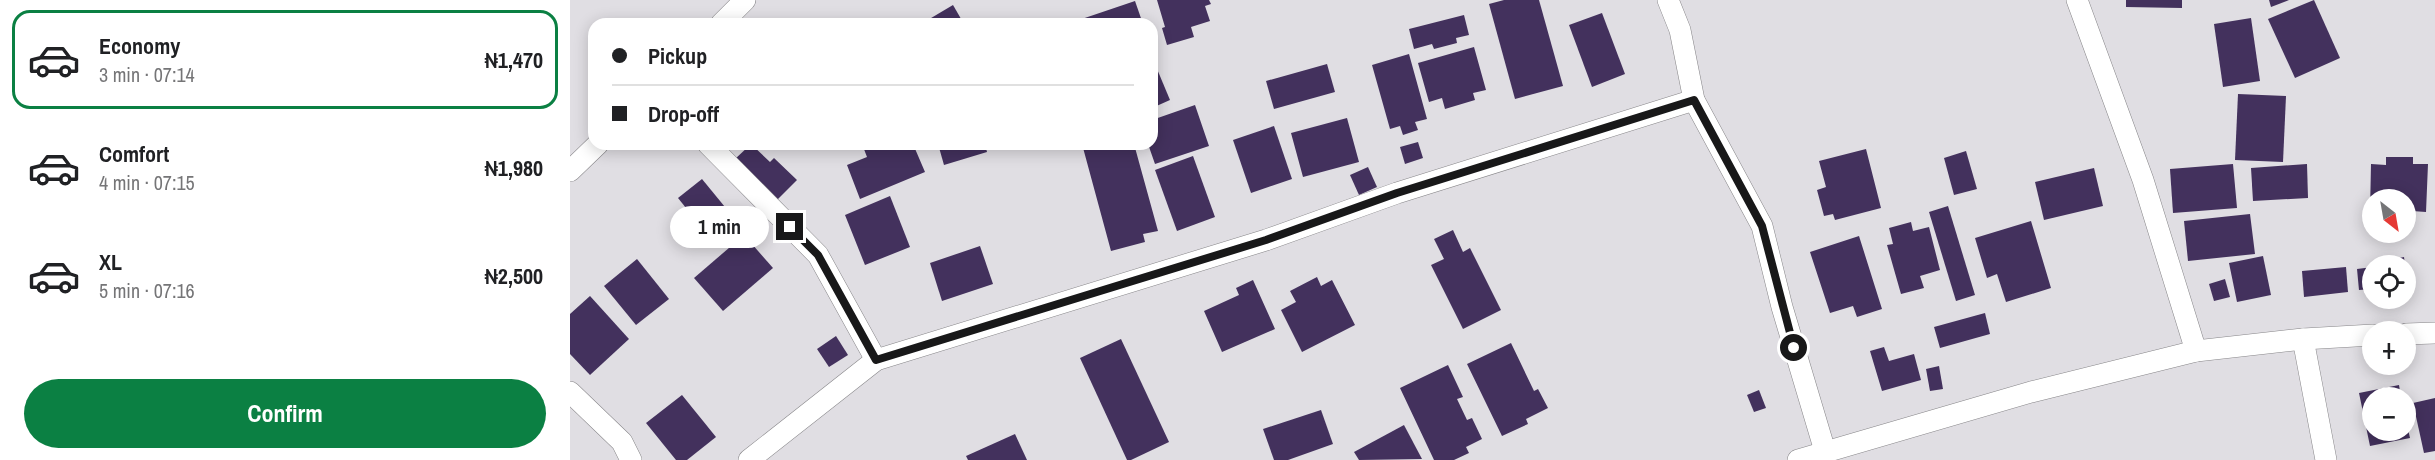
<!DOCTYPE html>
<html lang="en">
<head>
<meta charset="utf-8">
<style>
	:root { --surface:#fff; --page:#f6f6f6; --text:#202124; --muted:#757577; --line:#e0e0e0; --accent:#0b8043 }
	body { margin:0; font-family:"Archivo Narrow",sans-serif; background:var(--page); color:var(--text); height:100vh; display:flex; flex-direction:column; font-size:22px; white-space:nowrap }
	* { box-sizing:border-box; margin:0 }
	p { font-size:20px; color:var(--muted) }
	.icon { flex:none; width:33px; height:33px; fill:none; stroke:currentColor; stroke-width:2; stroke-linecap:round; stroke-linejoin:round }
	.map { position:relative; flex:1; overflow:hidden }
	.drawer { display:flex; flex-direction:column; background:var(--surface); width:570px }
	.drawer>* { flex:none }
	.banner { position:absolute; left:18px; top:18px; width:570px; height:132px; border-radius:18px; box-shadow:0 3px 15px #0003; display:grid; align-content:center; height:132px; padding:0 24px; background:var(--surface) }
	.needle { width:39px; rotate:149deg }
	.tools { position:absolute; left:1792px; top:189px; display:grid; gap:12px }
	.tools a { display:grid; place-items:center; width:54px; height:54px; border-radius:50%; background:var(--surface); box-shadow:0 3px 15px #0003; font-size:30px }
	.end { position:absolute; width:27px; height:27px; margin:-14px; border:8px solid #181819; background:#fff; box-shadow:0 0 0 3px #fff }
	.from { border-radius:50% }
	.bubble { position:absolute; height:42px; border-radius:21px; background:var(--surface); box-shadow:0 3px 15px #0003; font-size:20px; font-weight:800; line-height:42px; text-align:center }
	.banner b { display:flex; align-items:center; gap:21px; height:57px; font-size:22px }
	.banner b+b { border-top:2px solid var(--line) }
	.banner i { width:15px; height:15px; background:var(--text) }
	ul { padding:10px 0 0; list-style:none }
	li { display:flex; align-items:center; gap:18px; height:99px; margin:0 12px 9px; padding:0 12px; border:3px solid transparent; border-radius:18px }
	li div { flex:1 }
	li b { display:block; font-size:22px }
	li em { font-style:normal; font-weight:800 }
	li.selected { border-color:var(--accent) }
	li>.icon { width:54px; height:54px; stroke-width:1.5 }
	.action { display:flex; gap:12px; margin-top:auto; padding:12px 24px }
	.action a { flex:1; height:69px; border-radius:36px; background:var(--accent); color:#fff; font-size:24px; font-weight:800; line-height:69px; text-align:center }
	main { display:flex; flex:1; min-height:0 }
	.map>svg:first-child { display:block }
</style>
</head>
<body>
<main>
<section class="drawer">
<ul>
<li class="selected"><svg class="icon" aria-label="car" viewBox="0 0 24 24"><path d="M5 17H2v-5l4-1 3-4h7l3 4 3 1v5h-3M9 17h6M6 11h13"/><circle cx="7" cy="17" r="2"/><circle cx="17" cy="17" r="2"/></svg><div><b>Economy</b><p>3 min · 07:14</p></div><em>₦1,470</em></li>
<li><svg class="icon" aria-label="car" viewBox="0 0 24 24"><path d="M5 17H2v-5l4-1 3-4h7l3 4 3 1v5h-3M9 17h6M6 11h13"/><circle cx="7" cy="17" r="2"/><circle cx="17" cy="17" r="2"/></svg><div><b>Comfort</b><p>4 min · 07:15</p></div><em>₦1,980</em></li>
<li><svg class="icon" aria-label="car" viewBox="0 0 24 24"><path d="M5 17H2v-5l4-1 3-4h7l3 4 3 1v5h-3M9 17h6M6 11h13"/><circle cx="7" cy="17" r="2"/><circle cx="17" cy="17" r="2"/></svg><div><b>XL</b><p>5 min · 07:16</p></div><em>₦2,500</em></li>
</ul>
<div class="action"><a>Confirm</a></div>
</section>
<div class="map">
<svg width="1865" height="460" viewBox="0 0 1865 460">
	<rect width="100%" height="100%" fill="#e0dee3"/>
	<g fill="#43315d">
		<polygon points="587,0 639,0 641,4 635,6 640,21 621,27 624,37 597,45 592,28 595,27"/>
		<polygon points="934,0 969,0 993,86 945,99 919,4"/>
		<polygon points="1556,0 1612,0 1612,8 1556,7"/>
		<polygon points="1699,0 1719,0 1701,7"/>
		<polygon points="1744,0 1770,58 1725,78 1698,19"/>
		<polygon points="565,1 573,24 497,24"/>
		<polygon points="383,5 394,24 351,24"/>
		<polygon points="1032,13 1055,74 1022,87 999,25"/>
		<polygon points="894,15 899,35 886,38 887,43 864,49 862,44 844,49 839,29"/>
		<polygon points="1681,18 1690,81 1653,87 1644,24"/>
		<polygon points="904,47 916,90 903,93 905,100 875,109 872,98 859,102 848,63"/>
		<polygon points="839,54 857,119 845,122 848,130 833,135 830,126 820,129 802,65"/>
		<polygon points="582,57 600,100 582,108"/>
		<polygon points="757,64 765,92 704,109 696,81"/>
		<polygon points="1668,94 1716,96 1713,162 1665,160"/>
		<polygon points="625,105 639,146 585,164 578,144 582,144 582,120"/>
		<polygon points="777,118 789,162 733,177 721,133"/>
		<polygon points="704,126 722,179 681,193 663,140"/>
		<polygon points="848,142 853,158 835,164 830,147"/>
		<polygon points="181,144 200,162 204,158 227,180 205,202 164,160"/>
		<polygon points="292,144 343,144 355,172 290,199 277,165 297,157"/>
		<polygon points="368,144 415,144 417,152 374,165"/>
		<polygon points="512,144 564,144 588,231 573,234 575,242 541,251"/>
		<polygon points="1296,149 1311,208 1265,220 1263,214 1254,216 1247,190 1256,187 1249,161"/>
		<polygon points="1396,151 1407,189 1384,195 1374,158"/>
		<polygon points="623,156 645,217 607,231 585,170"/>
		<polygon points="1816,157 1843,157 1843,164 1858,164 1856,212 1842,211 1842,227 1836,227 1836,200 1803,200 1803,212 1800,212 1801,164 1816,165"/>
		<polygon points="1663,164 1667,208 1603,213 1600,169"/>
		<polygon points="1737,164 1738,198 1683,201 1681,168"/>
		<polygon points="798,167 807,187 789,195 780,175"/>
		<polygon points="1524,168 1533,206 1474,220 1465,182"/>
		<polygon points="132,179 164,218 140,238 108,198"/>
		<polygon points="320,196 340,247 295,265 275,215"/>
		<polygon points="1378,206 1405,295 1386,301 1359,212"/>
		<polygon points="1680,214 1685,254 1618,261 1614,221"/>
		<polygon points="1461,221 1481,288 1436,302 1427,274 1417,278 1405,238"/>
		<polygon points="1341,222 1343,231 1359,227 1370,270 1350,276 1354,288 1331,294 1317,245 1323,244 1319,228"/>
		<polygon points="883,230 893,252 900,248 931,310 893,329 861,265 874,259 864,239"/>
		<polygon points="174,235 203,268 153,311 124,278"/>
		<polygon points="1289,236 1312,309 1287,317 1283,306 1260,313 1240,252"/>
		<polygon points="410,246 423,284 372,301 360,263"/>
		<polygon points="1693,256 1701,295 1667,302 1659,263"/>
		<polygon points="1834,257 1835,266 1826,266 1825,259"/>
		<polygon points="67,259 99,299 66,325 34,286"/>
		<polygon points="1776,267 1778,292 1734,297 1732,271"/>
		<polygon points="1803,267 1803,289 1789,290 1787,269"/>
		<polygon points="747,277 751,286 762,280 785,325 732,352 711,310 726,302 720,291"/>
		<polygon points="1655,279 1660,297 1644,301 1639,284"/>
		<polygon points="683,280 705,329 652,352 634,311 669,295 666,288"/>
		<polygon points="20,296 59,339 20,375 0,354 0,314"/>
		<polygon points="1415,313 1420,334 1370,348 1364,327"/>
		<polygon points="266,336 278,355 259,367 247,349"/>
		<polygon points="551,339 599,442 561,460 557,460 510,358"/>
		<polygon points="941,343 964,391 968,389 978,408 956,419 958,424 932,436 897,364"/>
		<polygon points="1314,347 1319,361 1344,354 1351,380 1312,391 1300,351"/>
		<polygon points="878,365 893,397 887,399 897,420 902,418 912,439 896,447 899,453 884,460 864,460 830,388"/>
		<polygon points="1369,366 1373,389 1360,391 1356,369"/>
		<polygon points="1829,385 1831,398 1803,398 1803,430 1836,430 1837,425 1840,438 1800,446 1789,393"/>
		<polygon points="1189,390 1196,408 1184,412 1177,395"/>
		<polygon points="112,395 146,437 117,460 106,460 76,423"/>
		<polygon points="1865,398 1865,451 1854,453 1843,403"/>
		<polygon points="751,410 763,444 718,460 704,460 693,429"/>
		<polygon points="834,425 852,459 789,460 784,452"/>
		<polygon points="445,434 457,460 398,460 396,456"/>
	</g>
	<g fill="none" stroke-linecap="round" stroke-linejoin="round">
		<defs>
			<g id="street">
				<polyline points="1098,0 1110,30 1124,100 1192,226 1212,307 1255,451"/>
				<polyline points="1507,0 1573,180 1626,351"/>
				<polyline points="151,24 175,0"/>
				<polyline points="138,144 248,255 306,360"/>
				<polyline points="0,171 28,144"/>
				<polyline points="1836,334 1865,333"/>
				<polyline points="1733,339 1756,460"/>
				<polyline points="0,392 52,442 61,460"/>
				<polyline points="179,460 306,360 696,240 827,193 1124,100"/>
				<polyline points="1228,460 1461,392 1626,351 1733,339 1803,335"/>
			</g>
		</defs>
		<use href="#street" stroke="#878689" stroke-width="22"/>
		<use href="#street" stroke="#fff" stroke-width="21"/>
	</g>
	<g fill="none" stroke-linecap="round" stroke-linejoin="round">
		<polyline stroke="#181819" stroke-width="8" points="220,227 248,255 306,360 696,240 827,193 1124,100 1192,226 1224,348"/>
	</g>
</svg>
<div class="tools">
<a><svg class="needle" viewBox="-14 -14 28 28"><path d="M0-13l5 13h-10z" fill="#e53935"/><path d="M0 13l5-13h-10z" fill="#757577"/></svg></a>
<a><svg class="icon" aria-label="locate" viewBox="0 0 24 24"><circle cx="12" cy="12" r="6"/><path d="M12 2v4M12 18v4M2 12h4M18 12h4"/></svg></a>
<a>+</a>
<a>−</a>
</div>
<i class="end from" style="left:1224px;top:348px"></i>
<i class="end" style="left:220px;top:227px"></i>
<div class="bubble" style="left:100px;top:206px;width:99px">1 min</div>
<div class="banner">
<b><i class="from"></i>Pickup</b>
<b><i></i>Drop-off</b>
</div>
</div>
</main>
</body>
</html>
